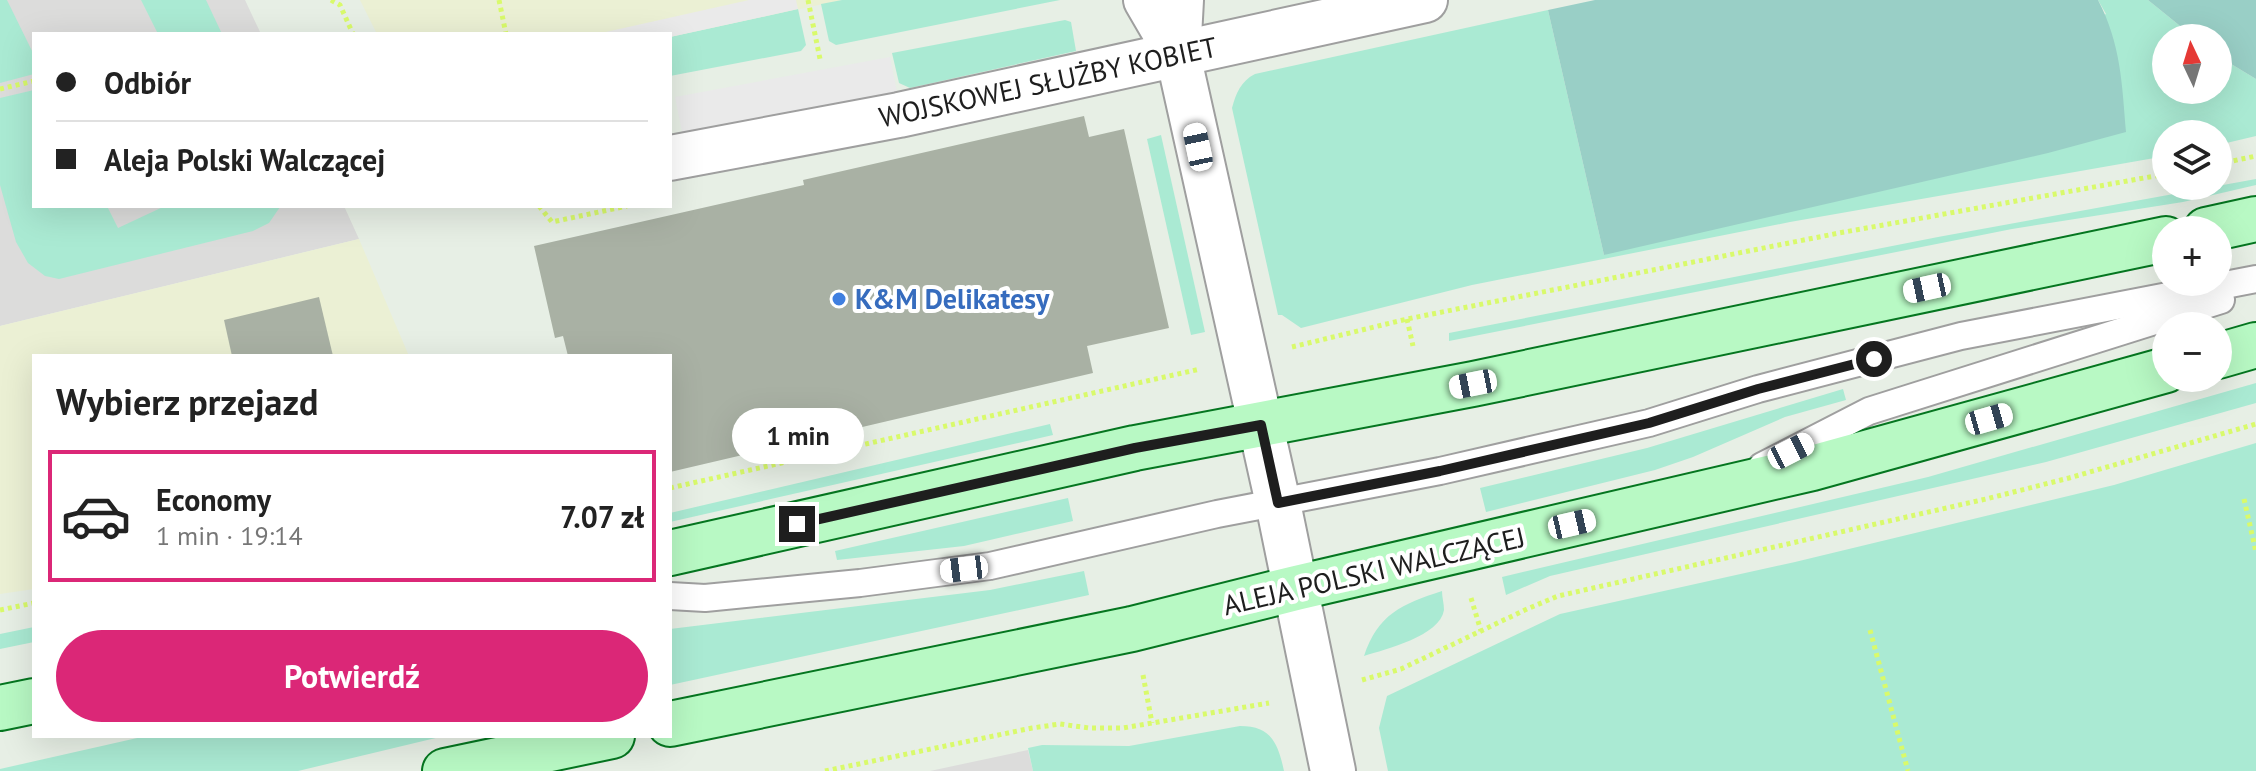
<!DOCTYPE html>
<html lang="pl">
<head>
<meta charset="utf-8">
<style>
	:root { --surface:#fff; --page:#f2f2f2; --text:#222; --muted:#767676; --line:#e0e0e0; --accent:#db2777 }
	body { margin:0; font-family:"PT Sans",sans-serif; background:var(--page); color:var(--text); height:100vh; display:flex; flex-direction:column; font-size:30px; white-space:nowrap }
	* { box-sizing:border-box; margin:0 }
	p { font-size:26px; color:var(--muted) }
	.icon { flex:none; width:44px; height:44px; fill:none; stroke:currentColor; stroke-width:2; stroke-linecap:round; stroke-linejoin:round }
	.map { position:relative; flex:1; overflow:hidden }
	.panel { position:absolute; left:32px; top:354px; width:640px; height:384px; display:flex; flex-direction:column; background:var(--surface); border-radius:0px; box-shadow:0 8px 32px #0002 }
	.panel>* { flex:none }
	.top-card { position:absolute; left:32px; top:32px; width:640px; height:176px; border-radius:0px; box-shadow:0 8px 32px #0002; display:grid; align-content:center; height:176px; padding:0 24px; background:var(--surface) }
	.needle { width:52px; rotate:356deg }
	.controls { position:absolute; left:2152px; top:24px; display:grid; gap:16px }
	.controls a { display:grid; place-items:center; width:80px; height:80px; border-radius:50%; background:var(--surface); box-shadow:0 8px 32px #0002; font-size:40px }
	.end { position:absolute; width:36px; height:36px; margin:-18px; border:10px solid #1e1e1e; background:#fff; box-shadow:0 0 0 4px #fff }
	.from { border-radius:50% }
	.bubble { position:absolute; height:56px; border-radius:28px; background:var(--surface); box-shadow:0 8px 32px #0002; font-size:26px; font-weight:700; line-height:56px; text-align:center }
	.car { position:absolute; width:24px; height:48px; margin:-24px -12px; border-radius:10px; box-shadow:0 0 6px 2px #0007; background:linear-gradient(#fff 24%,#345 0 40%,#fff 0 76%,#345 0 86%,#fff 0) }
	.top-card b { display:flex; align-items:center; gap:28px; height:76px; font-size:30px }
	.top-card b+b { border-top:2px solid var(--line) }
	.top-card i { width:20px; height:20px; background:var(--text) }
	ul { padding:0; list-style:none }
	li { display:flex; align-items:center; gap:24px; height:132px; margin:0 16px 12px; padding:0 8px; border:4px solid var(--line); border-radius:0px }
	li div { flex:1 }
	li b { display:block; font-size:30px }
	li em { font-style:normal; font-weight:700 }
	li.on { border-color:var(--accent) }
	li>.icon { width:72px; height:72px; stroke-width:1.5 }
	h2 { padding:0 24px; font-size:36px; line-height:96px }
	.button { display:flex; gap:16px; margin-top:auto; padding:16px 24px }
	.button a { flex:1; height:92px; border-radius:48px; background:var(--accent); color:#fff; font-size:32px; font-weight:700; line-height:92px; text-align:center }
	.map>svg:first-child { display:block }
</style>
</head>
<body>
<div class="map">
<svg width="2256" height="771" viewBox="0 0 2256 771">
	<rect width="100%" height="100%" fill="#e7efe5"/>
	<g fill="#dcdcdb">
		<polygon points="0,0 245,0 261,34 34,34 34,206 344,206 359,239 0,326"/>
		<polygon points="1028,750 1033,771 930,771"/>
	</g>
	<g fill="#ebf0d4">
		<polygon points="360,0 842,0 670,37 670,34 377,34"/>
		<polygon points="359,239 409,356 34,356 34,589 0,594 0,326"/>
	</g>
	<g fill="#aaead3">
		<polygon points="0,0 7,0 34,55 34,74 0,83"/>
		<polygon points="141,0 206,0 222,34 158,34"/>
		<polygon points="842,0 1060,0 836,45 829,41 821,4"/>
		<path d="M 2098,0 L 2148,0 L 2195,38 L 2166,38 L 2166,90 L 2218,90 L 2218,56 L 2256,79 L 2256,136 L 2218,145 L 2218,134 L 2166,134 L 2166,156 L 1790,222 L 1472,285 L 1301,328 L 1282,315 L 1278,315 L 1232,108 C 1236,93 1241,81 1255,74 L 1548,10 L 1604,255 L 2106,14 Z"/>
		<polygon points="798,9 806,45 801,51 670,76 670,37"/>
		<polygon points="1065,20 1071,22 1076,51 910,88 899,83 892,53"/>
		<polygon points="34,90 34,206 107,206 118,228 165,206 280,207 269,223 253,231 59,279 45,276 28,263 16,242 0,185 0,98"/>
		<polygon points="1161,135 1205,332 1191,335 1147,139"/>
		<polygon points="2256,179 2256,185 2183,202 2012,229 1449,341 1449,333 1938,237"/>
		<polygon points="2256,383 2256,403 2046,462 1550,576 1506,595 1502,577 1928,477"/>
		<polygon points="1843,389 1846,400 1785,417 1693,457 1655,470 1486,512 1480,488 1647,448"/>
		<polygon points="1050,424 1053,435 670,522 670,513"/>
		<polygon points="2256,443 2256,771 1388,771 1379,728 1387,696 1560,614 1795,562 2114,485"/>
		<polygon points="1068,498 1073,521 964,546 837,560 835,551"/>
		<polygon points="1084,571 1089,595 670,685 670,629 990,590"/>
		<path d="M 1442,591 C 1442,597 1444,604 1444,610 C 1440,636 1386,649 1364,656 C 1378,614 1402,604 1442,591 Z"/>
		<polygon points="34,627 34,642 0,649 0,634"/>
		<path d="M 1240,726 C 1271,726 1278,743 1284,771 L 1033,771 L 1028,748 L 1042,745 L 1129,746 Z"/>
		<polygon points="146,736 444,736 298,771 0,771 0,769"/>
	</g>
	<g fill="#99cfc6">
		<path d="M 1595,0 L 2098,0 C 2121,44 2122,84 2126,132 L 2048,153 L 1604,255 L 1548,10 Z"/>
		<polygon points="2148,0 2256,0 2256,79 2218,56 2218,38 2195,38"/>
	</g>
	<g fill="#eaeaea">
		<polygon points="749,0 796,0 798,9 670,37 670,34 597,34"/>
		<polygon points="890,57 897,92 682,132 675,97"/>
	</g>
	<g fill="#a9b1a4">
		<polygon points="1084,116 1089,137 1124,129 1169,328 1087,346 1093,373 670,472 670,356 568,356 563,336 555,338 534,246 804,185 803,180"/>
		<polygon points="319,297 333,356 232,356 224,320"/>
	</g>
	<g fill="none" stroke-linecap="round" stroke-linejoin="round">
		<defs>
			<g id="service">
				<polyline points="1762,466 1869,411 2221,300"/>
				<polyline points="670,596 705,598 860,583 990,566 1217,514 1440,471 1649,423 1758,389 1961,336 2256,279"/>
			</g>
			<g id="minor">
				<polyline points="1146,0 1178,55"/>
				<polyline points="1181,0 1178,55 1278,503 1333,771"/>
				<polyline points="670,158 899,115 1425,0"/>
			</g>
			<g id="secondary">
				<polyline points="2206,230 2256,219"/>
				<polyline points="2218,356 2256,345"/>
				<polyline points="670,553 1135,448 1473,384 2166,239"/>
				<polyline points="0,708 34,701"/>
				<polyline points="670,724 1132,629 1296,588 1812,468 2166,370"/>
				<polyline points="445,771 612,736"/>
			</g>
		</defs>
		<use href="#service" stroke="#9f9f9f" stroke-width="30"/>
		<use href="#minor" stroke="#9f9f9f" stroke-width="48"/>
		<use href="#secondary" stroke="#057620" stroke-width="48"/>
		<g stroke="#d9fa6b" stroke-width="5" stroke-dasharray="4 4" stroke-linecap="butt">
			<polyline points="331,0 340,5 353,34"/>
			<polyline points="499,0 506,34"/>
			<polyline points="808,0 820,59"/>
			<polyline points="0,89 34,81"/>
			<polyline points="2218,164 2256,156"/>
			<polyline points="539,206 552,222 627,206"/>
			<polyline points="1407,319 1413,346"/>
			<polyline points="1292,347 1407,319 1839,233 2166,174"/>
			<polyline points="670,488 1200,369"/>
			<polyline points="2244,499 2256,552"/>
			<polyline points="1471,598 1481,631"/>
			<polyline points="0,610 34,603"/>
			<polyline points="1870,630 1908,771"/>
			<polyline points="1143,675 1152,723"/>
			<polyline points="1362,680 1401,669 1527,609 1558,596 1986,499 2069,478 2256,424"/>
			<polyline points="825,771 1032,728 1060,724 1089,728 1123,728 1269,703"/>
		</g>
		<use href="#service" stroke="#fff" stroke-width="26"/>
		<use href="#minor" stroke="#fff" stroke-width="44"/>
		<use href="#secondary" stroke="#b8f9c4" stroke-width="44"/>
	</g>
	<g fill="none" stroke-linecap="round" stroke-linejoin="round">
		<polyline stroke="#1e1e1e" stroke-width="10" points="797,524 1135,448 1261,425 1278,503 1440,471 1649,423 1758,389 1874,359"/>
	</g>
	<circle fill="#3f7fe0" stroke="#fff" stroke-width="3" cx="839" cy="299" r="8"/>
	<g text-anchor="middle" stroke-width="8" stroke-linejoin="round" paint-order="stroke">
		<g font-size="28" fill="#1e1e1e" stroke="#fff">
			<text transform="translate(1048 82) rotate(-12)" y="10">WOJSKOWEJ SŁUŻBY KOBIET</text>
			<text transform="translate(1374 571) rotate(-13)" y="10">ALEJA POLSKI WALCZĄCEJ</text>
		</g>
		<g font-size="28" font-weight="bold" fill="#366cbe" stroke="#fff" text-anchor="start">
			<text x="855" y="309">K&amp;M Delikatesy</text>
		</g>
	</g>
</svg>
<div class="controls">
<a><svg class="needle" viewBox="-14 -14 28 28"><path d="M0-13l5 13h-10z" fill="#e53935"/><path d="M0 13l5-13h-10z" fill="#767676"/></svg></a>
<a><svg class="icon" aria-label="layers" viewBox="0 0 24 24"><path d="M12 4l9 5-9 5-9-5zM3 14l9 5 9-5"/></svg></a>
<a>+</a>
<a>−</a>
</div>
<i class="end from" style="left:1874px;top:359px"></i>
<i class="end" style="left:797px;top:524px"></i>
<div class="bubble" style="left:732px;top:408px;width:132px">1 min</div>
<i class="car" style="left:1198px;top:147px;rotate:348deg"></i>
<i class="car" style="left:1927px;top:288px;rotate:258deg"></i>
<i class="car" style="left:1473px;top:384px;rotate:259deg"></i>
<i class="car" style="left:1989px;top:419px;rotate:74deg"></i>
<i class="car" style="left:1791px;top:451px;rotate:63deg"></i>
<i class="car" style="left:1572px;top:524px;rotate:77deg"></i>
<i class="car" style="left:964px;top:569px;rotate:263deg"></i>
<div class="top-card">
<b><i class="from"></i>Odbiór</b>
<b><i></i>Aleja Polski Walczącej</b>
</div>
<section class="panel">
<h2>Wybierz przejazd</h2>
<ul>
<li class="on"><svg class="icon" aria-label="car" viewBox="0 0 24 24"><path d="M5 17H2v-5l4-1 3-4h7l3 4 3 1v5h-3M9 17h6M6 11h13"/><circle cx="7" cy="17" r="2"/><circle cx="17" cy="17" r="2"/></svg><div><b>Economy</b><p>1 min · 19:14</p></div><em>7.07 zł</em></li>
</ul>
<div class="button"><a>Potwierdź</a></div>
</section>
</div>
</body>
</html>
